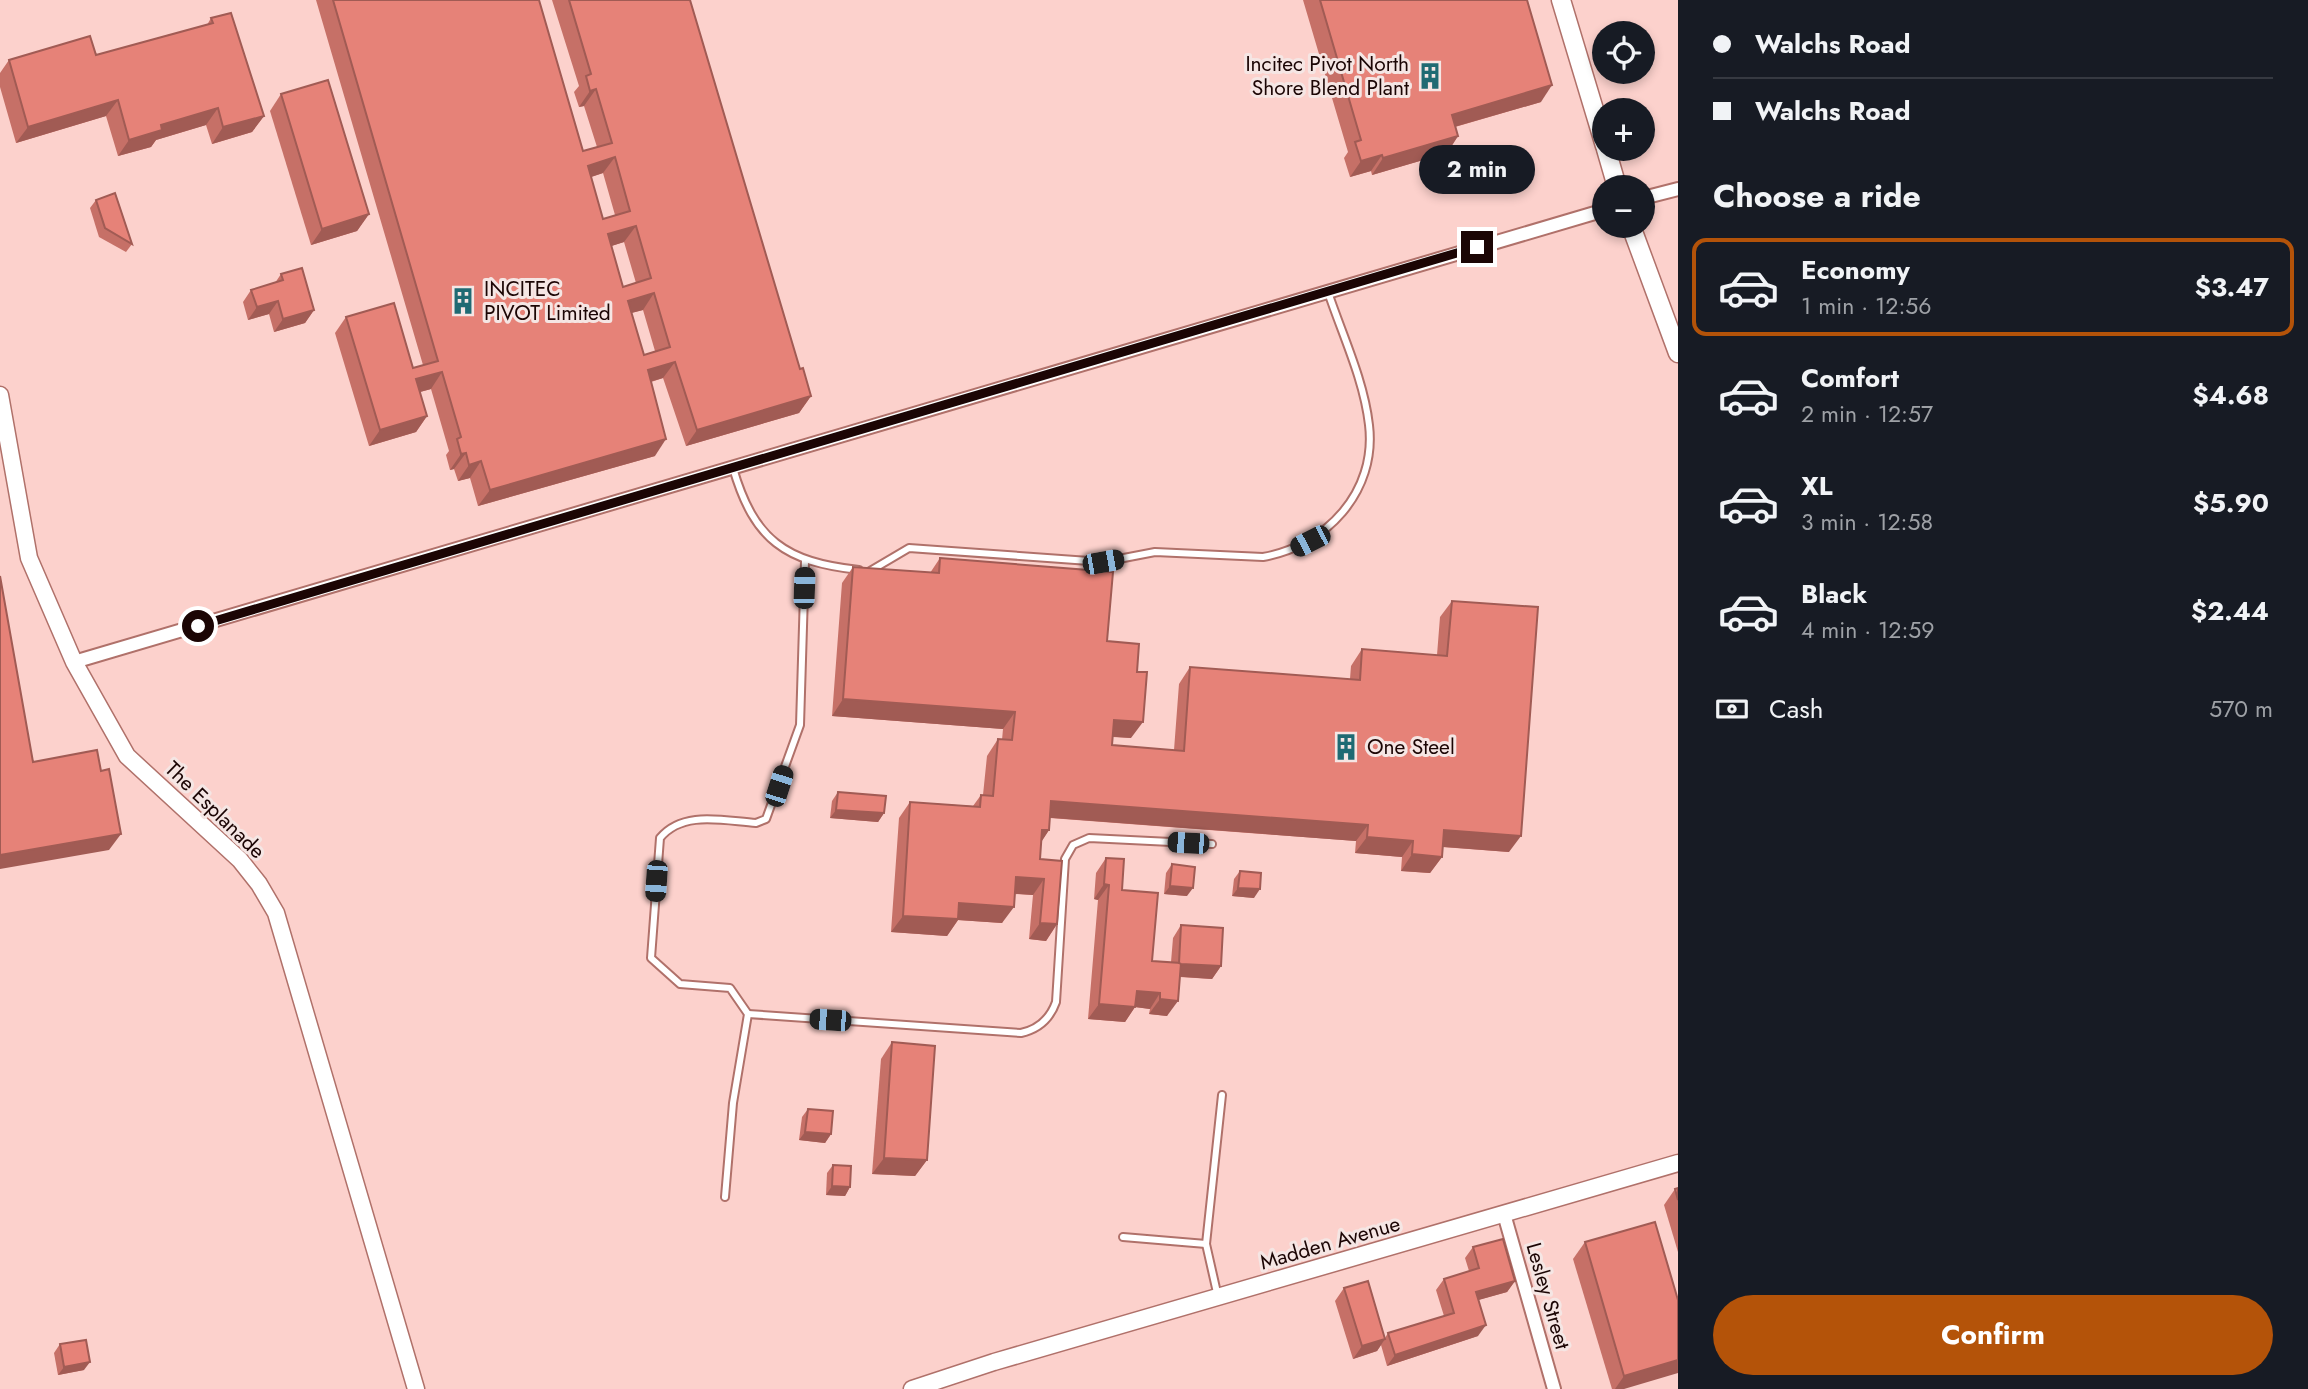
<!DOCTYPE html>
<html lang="en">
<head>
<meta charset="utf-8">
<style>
	:root { --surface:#171b24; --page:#20242c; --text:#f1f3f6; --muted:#9ea1a6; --line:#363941; --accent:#b45309 }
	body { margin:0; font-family:Jost,sans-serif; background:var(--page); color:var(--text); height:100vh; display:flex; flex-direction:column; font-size:26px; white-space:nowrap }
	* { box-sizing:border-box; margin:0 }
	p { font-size:23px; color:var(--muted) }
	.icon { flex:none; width:38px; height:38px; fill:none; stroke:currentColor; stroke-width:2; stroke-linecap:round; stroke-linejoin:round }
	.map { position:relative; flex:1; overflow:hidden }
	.panel { display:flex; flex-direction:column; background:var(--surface); width:630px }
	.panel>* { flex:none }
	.top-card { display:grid; align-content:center; height:154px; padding:0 35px; background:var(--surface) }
	.controls { position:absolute; left:1592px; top:21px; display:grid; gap:14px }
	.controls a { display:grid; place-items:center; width:63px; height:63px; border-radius:50%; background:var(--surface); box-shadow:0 4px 10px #0003; font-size:35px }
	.end { position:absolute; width:32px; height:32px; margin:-16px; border:9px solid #1b0504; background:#fff; box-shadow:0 0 0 4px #fff }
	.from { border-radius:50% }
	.bubble { position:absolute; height:49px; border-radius:24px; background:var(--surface); box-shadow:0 4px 10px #0003; font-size:23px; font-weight:700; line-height:49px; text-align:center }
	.car { position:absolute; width:21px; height:42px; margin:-21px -10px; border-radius:9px; box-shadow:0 0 5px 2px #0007; background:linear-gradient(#222 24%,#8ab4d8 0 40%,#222 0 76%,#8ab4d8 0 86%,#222 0) }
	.top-card b { display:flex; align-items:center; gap:24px; height:66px; font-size:26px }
	.top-card b+b { border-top:2px solid var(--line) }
	.top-card i { width:18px; height:18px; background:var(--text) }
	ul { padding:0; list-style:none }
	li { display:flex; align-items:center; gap:21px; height:98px; margin:0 14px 10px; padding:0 21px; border:4px solid transparent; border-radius:14px }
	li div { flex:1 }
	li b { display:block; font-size:26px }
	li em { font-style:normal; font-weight:700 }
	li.selected { border-color:var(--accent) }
	li>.icon { width:63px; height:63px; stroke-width:1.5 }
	h2 { padding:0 35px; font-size:32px; line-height:84px }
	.pay { display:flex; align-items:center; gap:18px; height:77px; padding:0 35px; font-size:26px }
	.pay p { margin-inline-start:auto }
	.action { display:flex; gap:14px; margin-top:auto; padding:14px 35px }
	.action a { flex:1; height:80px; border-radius:42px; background:var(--accent); color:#fff; font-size:28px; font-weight:700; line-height:80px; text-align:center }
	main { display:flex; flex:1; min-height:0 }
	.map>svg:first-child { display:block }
</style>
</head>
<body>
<main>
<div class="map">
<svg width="1678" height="1389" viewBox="0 0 1678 1389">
	<rect width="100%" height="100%" fill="#fcd1cc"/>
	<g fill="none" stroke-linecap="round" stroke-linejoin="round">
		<defs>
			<g id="service">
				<path d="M 733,468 C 754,540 785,562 859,570"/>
				<path d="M 870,571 L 909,548 L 1103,562 L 1155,552 L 1263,557 C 1326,546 1377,492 1369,425 C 1364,380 1342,334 1328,292"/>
				<path d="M 748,1014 L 1021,1033 C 1039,1029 1050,1019 1056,1002 L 1065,859 L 1073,845 L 1089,838 L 1212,844"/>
				<path d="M 725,1197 L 733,1103 L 748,1014 L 730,988 L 680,984 L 651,958 L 660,838 C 683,810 724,821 756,823 L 766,819 L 800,725 L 805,561"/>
				<polyline points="1123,1237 1206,1244"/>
				<polyline points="1218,1297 1206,1244 1222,1095"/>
			</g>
			<g id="minor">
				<polyline points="1643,198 1678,189"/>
				<polyline points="74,662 1605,210"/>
				<polyline points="1504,1214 1554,1389"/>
			</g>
			<g id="tertiary">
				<polyline points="0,395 29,558 74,662 127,756 240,860 259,884 276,913 416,1389"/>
				<polyline points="912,1389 994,1362 1678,1163"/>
			</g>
			<g id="secondary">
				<polyline points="1561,0 1605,146"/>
				<polyline points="1606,149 1617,187"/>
				<polyline points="1631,226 1678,353"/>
			</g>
		</defs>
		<use href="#service" stroke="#b0716a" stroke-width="10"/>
		<use href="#minor" stroke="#b0716a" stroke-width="16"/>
		<use href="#tertiary" stroke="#b0716a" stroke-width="19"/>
		<use href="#secondary" stroke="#b0716a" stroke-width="21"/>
		<use href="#service" stroke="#fff" stroke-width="6"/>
		<use href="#minor" stroke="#fff" stroke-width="12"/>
		<use href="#tertiary" stroke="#fff" stroke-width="16"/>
		<use href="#secondary" stroke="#fff" stroke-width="18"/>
	</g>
	<g fill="#c67067" fill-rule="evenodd">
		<path d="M 316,0 L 539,0 L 583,151 L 597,147 L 584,106 L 579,107 L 574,92 L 579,86 L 552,0 L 690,0 L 800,369 L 811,396 L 799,413 L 686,446 L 663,378 L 651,382 L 655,456 L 478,506 L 470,478 L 458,481 L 454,469 L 450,470 L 446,455 L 449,451 L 431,389 L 420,392 L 427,416 L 416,432 L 369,446 L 335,333 L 346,317 L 413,368 L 423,365 ZM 603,173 L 615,215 L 603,219 L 591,177 ZM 624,242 L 636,283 L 623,287 L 611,246 ZM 643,310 L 655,351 L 644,355 L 631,313 Z"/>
		<polygon points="1303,0 1527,0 1541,102 1455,127 1458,136 1447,153 1372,175 1371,171 1350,177 1344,158 1348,152"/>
		<polygon points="211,18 264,116 252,132 212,144 206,125 156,140 151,147 118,156 106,116 16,143 0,87 0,73 9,60 96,55 207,25"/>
		<polygon points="281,94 369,214 357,231 311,245 270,111"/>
		<polygon points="96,200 132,244 126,252 99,237 90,208"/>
		<polygon points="281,274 314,310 305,323 274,332 269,314 248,320 243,302 251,290 275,283"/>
		<polygon points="940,558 1107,641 1131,738 1113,737 1112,745 1174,750 1179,684 1190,667 1350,679 1351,666 1362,649 1437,655 1440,617 1452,601 1509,852 1442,847 1442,857 1430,873 1401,871 1402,857 1355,853 1356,841 1050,818 1049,830 1041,842 1040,859 1057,924 1046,941 1029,939 1033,895 1015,894 1002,923 958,920 947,936 891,932 899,818 910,802 973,806 981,795 983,795 987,756 998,739 1002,740 1003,729 832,716 842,583 853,567 930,573"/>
		<polygon points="838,792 884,813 878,822 830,818 832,801"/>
		<polygon points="1106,858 1122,890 1152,961 1171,962 1173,938 1181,925 1221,966 1212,979 1180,977 1167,1016 1149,1014 1150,1009 1135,1007 1125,1022 1088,1019 1098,900 1094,899 1096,873"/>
		<polygon points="1172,864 1187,896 1164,894 1166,873"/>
		<polygon points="1240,871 1254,898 1232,896 1234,879"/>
		<polygon points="892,1042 927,1160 915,1176 872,1174 881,1059"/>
		<polygon points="808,1109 831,1134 825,1143 799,1140 802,1117"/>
		<polygon points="833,1165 850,1187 845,1196 826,1195 827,1173"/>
		<polygon points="1678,1188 1678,1252 1664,1205 1675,1189"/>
		<polygon points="1655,1222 1624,1389 1612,1389 1573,1259 1585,1242"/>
		<polygon points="1473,1247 1515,1281 1507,1292 1478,1300 1478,1336 1387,1366 1381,1345 1377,1351 1353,1359 1335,1301 1344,1288 1385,1338 1388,1333 1444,1316 1436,1290 1444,1279 1469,1271 1465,1258"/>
		<polygon points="60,1344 84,1370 58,1375 54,1353"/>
	</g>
	<g fill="#a15b54">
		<polygon points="1552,85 1541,102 1440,131 1452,115"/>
		<polygon points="596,89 584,106 579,107 590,91"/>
		<polygon points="118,100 106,116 16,143 28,127"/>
		<polygon points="218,108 206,125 156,140 151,147 118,156 129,140 161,125"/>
		<polygon points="264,116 252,132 212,144 223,127"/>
		<polygon points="1458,136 1447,153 1372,175 1383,158"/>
		<polygon points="1382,155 1371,171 1350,177 1361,161"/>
		<polygon points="615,157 603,173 576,182 588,166"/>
		<polygon points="369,214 357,231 311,245 322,229"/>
		<polygon points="636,226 624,242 596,251 608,234"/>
		<polygon points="654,293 643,310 616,317 628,301"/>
		<polygon points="278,301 269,314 248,320 257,307"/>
		<polygon points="314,310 305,323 274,332 283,319"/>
		<polygon points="675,362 663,378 636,386 648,370"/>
		<polygon points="442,372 431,389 405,396 416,379"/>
		<polygon points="811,396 799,413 686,446 697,430"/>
		<polygon points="427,416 416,432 369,446 380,430"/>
		<polygon points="666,439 655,456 478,506 490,490"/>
		<polygon points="466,453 454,469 450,470 461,454"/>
		<polygon points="481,461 470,478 458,481 469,465"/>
		<polygon points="843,699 1015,712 1003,729 832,716"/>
		<polygon points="1114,720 1143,722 1131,738 1103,736"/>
		<polygon points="1051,801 1368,825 1356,841 1040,817"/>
		<polygon points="836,810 884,813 878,822 830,818"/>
		<polygon points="1042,830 1049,830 1038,847"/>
		<polygon points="1444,830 1521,836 1509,852 1432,846"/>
		<polygon points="121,834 109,850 0,869 0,855"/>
		<polygon points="1367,837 1413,841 1402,857 1355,853"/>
		<polygon points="1412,854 1442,857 1430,873 1401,871"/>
		<polygon points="1016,877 1044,879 1033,895 1005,893"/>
		<polygon points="1104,884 1109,885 1098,900 1094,899"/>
		<polygon points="1170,886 1193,888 1187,896 1164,894"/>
		<polygon points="1238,888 1260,889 1254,898 1232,896"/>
		<polygon points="959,903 1014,907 1002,923 958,920 947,936 891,932 903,916"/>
		<polygon points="1040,923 1057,924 1046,941 1029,939"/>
		<polygon points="1179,964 1221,966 1212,979 1170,976"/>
		<polygon points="1137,991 1160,993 1150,1009 1135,1007 1125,1022 1088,1019 1099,1004"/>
		<polygon points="1160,999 1178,1001 1167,1016 1149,1014"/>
		<polygon points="805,1132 831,1134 825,1143 799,1140"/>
		<polygon points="884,1158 927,1160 915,1176 872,1174"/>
		<polygon points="832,1186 850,1187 845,1196 826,1195"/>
		<polygon points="1515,1281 1507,1292 1468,1303 1476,1292"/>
		<polygon points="1486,1325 1478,1336 1387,1366 1395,1355"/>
		<polygon points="1385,1339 1377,1351 1353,1359 1362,1346"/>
		<polygon points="1678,1360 1678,1373 1624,1389 1615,1389 1624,1376"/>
		<polygon points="90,1362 84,1370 58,1375 64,1367"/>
	</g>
	<g fill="#e68278" stroke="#a15b54" stroke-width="2" fill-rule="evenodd">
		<path d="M 333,0 L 539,0 L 583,151 L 612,143 L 596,89 L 590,91 L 586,76 L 591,74 L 569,0 L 690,0 L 800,369 L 803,368 L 811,396 L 697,430 L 675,362 L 648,370 L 666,439 L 490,490 L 481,461 L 469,465 L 466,453 L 461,454 L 457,439 L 461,437 L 442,372 L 416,379 L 427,416 L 380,430 L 346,317 L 394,303 L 413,368 L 438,361 ZM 615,157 L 630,211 L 603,219 L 588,166 ZM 636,226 L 651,278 L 623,287 L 608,234 ZM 654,293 L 670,347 L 644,355 L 628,301 Z"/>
		<polygon points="1320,0 1527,0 1552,85 1452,115 1458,136 1383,158 1382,155 1361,161 1355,142 1361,140"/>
		<polygon points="231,13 264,116 223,127 218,108 161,125 162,130 129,140 118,100 28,127 9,60 90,36 96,55 213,23 211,18"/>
		<polygon points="328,80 369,214 322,229 281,94"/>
		<polygon points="115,193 132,244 105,228 96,200"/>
		<polygon points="302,268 314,310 283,319 278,301 257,307 251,290 283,280 281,274"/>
		<polygon points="940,558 1113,572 1107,641 1139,644 1137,672 1147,672 1143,722 1114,720 1112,745 1184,751 1190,667 1360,680 1362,649 1447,656 1452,601 1538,607 1521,836 1444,830 1442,857 1412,854 1413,841 1367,837 1368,825 1051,801 1049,830 1042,830 1040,859 1062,861 1057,924 1040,923 1044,879 1016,877 1014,907 959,903 958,919 903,916 910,802 980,807 981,795 993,796 998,739 1012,740 1015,712 843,699 853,567 939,573"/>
		<polygon points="0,576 33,762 97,750 101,771 109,769 121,834 0,855"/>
		<polygon points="838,792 886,796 884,813 836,810"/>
		<polygon points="1106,858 1124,859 1122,890 1158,893 1152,961 1181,963 1178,1001 1160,999 1160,993 1137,991 1135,1007 1099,1004 1109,885 1104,884"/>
		<polygon points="1172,864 1195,867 1193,888 1170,886"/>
		<polygon points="1240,871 1261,873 1260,889 1238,888"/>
		<polygon points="1181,925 1223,928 1221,966 1181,964 1179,963"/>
		<polygon points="892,1042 935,1046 927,1160 884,1158"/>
		<polygon points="808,1109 833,1111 831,1134 805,1132"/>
		<polygon points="833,1165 851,1166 850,1187 832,1186"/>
		<polygon points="1678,1188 1678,1200 1675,1189"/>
		<polygon points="1655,1222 1678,1300 1678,1360 1624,1376 1585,1242"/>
		<polygon points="1503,1239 1515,1281 1476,1292 1486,1325 1395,1355 1388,1333 1454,1313 1444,1279 1479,1268 1473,1247"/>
		<polygon points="1368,1281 1385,1339 1362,1346 1344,1288"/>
		<polygon points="86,1340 90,1362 64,1367 60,1344"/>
	</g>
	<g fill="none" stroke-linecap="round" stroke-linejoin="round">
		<polyline stroke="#1b0504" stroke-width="9" points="198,626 1477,247"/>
	</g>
	<defs>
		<symbol id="building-bare" viewBox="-9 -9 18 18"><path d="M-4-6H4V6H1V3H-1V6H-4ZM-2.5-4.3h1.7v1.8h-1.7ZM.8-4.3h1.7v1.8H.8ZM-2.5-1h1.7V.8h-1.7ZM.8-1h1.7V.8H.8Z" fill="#1f6a73" stroke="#f5e6e4" stroke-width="2.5" paint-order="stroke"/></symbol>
	</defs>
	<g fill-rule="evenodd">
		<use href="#building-bare" x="1411" y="57" width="38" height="38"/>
		<use href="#building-bare" x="444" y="282" width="38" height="38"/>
		<use href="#building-bare" x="1327" y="728" width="38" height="38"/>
	</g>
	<g text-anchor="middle" stroke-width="6" stroke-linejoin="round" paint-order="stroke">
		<g font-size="21" fill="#1b0504" stroke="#f5e6e4" text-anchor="start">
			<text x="1409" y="71" text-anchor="end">Incitec Pivot North<tspan x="1409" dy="24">Shore Blend Plant</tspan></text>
			<text x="484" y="296">INCITEC<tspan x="484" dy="24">PIVOT Limited</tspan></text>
			<text x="1367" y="754">One Steel</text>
		</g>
		<g font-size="21" fill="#1b0504" stroke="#f5e6e4">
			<text transform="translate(215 810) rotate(44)" y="7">The Esplanade</text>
			<text transform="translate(1330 1243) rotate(-16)" y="7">Madden Avenue</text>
			<text transform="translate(1548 1296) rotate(74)" y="7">Lesley Street</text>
		</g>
	</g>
</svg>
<div class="controls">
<a><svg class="icon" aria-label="locate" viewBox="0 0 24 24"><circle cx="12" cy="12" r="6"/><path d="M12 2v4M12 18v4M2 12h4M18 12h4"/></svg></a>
<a>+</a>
<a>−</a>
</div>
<i class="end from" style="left:198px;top:626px"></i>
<i class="end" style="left:1477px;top:247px"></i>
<div class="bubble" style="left:1419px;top:145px;width:116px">2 min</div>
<i class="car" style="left:1310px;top:541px;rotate:243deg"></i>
<i class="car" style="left:1103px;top:562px;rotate:80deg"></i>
<i class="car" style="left:804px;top:588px;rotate:2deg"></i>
<i class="car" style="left:779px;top:786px;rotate:18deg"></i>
<i class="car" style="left:1188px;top:843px;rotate:273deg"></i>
<i class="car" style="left:656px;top:881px;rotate:184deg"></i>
<i class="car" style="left:830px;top:1020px;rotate:274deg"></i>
</div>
<section class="panel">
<div class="top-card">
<b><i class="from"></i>Walchs Road</b>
<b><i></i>Walchs Road</b>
</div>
<h2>Choose a ride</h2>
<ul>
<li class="selected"><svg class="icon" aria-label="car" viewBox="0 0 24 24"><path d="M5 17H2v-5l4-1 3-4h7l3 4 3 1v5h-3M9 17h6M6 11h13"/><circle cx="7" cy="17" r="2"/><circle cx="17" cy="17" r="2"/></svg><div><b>Economy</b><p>1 min · 12:56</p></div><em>$3.47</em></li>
<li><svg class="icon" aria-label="car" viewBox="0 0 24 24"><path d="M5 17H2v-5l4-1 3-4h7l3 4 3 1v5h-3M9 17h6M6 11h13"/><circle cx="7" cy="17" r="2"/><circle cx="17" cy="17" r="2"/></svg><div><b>Comfort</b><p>2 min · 12:57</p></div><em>$4.68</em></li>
<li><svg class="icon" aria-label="car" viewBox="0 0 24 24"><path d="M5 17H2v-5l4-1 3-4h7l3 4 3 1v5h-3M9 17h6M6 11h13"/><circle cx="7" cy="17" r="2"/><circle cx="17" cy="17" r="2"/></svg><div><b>XL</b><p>3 min · 12:58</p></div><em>$5.90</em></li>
<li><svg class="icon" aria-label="car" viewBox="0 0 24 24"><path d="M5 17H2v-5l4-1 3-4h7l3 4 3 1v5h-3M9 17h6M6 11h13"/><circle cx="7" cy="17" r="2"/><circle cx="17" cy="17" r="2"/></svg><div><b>Black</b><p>4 min · 12:59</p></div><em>$2.44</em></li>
</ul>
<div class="pay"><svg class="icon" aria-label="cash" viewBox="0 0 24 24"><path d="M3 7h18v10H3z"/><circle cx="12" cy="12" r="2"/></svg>Cash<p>570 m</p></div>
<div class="action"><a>Confirm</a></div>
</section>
</main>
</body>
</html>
